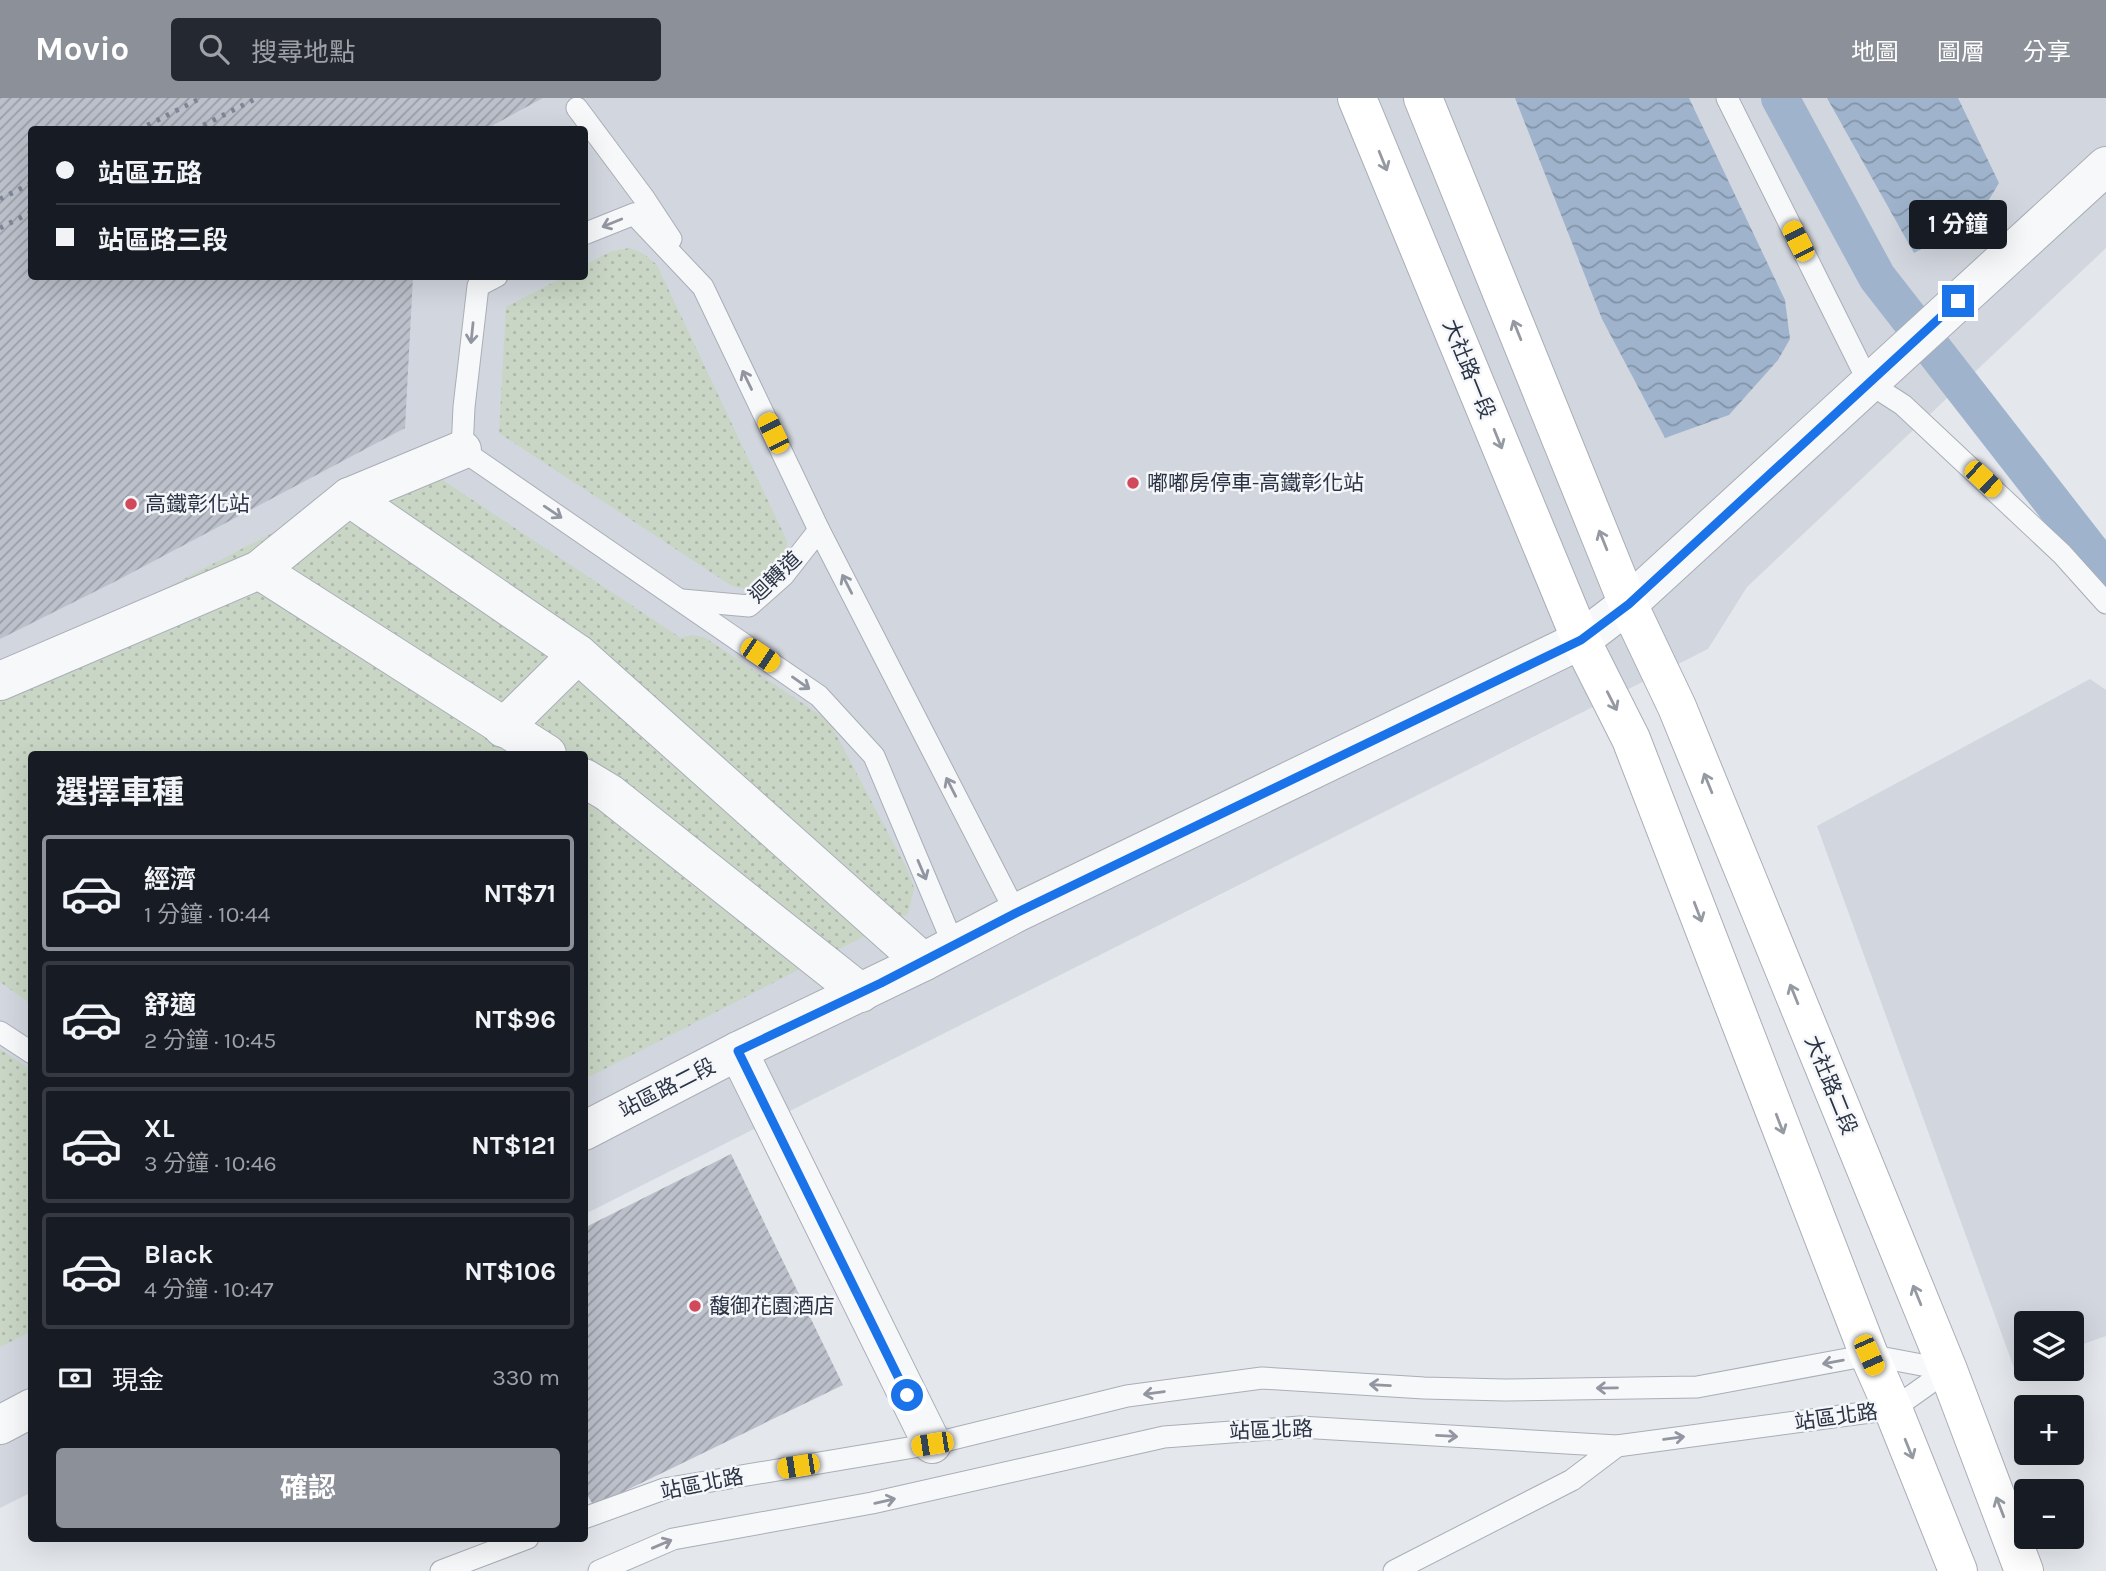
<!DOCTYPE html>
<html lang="zh-TW">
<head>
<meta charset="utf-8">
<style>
	:root { --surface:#171b24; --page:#242831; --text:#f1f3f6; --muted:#9ea1a6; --line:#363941; --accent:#8c9099 }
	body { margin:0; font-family:Karla,"Noto Sans TC",sans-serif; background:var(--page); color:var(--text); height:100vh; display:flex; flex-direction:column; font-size:26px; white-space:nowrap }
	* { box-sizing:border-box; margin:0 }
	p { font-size:23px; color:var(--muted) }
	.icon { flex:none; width:38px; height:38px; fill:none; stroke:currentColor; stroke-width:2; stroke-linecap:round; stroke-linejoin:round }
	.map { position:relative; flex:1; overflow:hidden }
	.drawer { position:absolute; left:28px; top:653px; width:560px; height:791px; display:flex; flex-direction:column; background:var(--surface); border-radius:7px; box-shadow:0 7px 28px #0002 }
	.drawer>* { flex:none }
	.guide { position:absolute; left:28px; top:28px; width:560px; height:154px; border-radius:7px; box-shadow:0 7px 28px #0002; display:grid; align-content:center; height:154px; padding:0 28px; background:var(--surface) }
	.tools { position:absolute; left:2014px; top:1213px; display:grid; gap:14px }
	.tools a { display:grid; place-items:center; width:70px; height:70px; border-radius:7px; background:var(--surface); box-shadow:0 7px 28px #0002; font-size:35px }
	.end { position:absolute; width:32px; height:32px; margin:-16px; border:9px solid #1a73e8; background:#fff; box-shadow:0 0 0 4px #fff }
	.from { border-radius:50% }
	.bubble { position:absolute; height:49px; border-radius:7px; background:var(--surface); box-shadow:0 7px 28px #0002; font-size:23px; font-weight:700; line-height:49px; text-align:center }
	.car { position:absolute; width:21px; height:42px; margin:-21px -10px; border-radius:9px; box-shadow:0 0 5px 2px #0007; background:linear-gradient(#f5c518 24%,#345 0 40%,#f5c518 0 76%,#345 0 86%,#f5c518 0) }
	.guide b { display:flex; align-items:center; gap:24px; height:66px; font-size:26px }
	.guide b+b { border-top:2px solid var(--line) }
	.guide i { width:18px; height:18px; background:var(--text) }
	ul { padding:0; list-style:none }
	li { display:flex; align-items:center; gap:21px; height:116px; margin:0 14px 10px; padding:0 14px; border:4px solid var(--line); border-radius:7px }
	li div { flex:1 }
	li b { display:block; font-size:26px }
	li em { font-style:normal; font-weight:700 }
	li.current { border-color:var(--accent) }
	li>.icon { width:63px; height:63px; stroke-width:1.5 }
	h2 { padding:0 28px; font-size:32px; line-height:84px }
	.pay { display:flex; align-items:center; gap:18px; height:77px; padding:0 28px; font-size:26px }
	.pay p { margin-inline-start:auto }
	.action { display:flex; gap:14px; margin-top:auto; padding:14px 28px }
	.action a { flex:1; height:80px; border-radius:7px; background:var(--accent); color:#fff; font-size:28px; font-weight:700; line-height:80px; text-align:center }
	header { display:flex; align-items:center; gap:42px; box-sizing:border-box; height:98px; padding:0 35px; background:var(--accent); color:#fff }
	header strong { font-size:33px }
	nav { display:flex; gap:38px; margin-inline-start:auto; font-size:24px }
	.search { width:490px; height:63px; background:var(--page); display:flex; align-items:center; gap:18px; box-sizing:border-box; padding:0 24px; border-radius:7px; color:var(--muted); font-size:26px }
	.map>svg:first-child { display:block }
</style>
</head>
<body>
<header>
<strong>Movio</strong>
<div class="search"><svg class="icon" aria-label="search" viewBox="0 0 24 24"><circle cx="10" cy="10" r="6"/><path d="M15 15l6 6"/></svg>搜尋地點</div>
<nav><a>地圖</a><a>圖層</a><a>分享</a></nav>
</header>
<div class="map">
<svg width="2106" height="1473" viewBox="0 0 2106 1473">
	<defs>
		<pattern id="park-dots" width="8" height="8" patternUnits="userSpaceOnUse" patternTransform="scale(1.75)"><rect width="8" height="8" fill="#c9d6c5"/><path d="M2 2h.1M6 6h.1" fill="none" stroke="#adb8ab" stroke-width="1.8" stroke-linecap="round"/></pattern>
		<pattern id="water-waves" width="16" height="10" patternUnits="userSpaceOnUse" patternTransform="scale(1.75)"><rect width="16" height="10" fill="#9fb4cc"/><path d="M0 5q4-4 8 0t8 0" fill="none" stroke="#8293a7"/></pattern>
		<pattern id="building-hatch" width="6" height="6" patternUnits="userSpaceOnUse" patternTransform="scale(1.75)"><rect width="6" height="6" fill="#bbc0ca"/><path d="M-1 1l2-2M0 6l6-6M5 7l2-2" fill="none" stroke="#989da6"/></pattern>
	</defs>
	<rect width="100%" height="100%" fill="#e4e7ec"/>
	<g fill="#d2d6de" fill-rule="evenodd">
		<path d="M 0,0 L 2106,0 L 2106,150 L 1747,489 L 1708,551 L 585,1116 L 584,656 L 32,656 L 32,1394 L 0,1410 ZM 32,32 L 584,32 L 584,178 L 32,178 Z"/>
		<polygon points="2090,581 2106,592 2106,1238 2072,1250 2072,1225 2026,1225 2026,1266 2014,1270 1817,728"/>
	</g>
	<g fill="url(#park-dots)">
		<polygon points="630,150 644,156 657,167 787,443 786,458 772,481 749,492 732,488 499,335 506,209 564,179 584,178 585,167 612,153"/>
		<polygon points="433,352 438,379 681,540 691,537 704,539 829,623 907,771 914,790 908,816 585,981 584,656 32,656 31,906 0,884 0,576"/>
		<polygon points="0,951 31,972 32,1233 0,1249"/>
	</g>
	<g fill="url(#water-waves)">
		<polygon points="1515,0 1689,0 1785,202 1790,241 1778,262 1729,317 1665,340 1602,221"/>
		<polygon points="1827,0 1958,0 1999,85 1978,120 1914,155"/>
	</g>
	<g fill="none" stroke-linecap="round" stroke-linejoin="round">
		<polyline stroke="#9fb4cc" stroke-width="38" points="1780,0 1877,179 2106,473"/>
	</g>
	<g fill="url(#building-hatch)">
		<polygon points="0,0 543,0 484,32 32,32 32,178 413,178 405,330 118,482 0,541"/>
		<polygon points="731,1056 843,1287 594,1408 584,1392 584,1130"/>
	</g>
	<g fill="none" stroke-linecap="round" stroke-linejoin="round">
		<defs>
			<g id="lane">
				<polyline points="1727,0 1869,285 1903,307 2062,456 2106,505"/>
				<polyline points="577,10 644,100 671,141"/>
				<polyline points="584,136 634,116 703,189 819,432 1016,815"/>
				<polyline points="497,178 478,188 464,309 462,352 819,598 874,658 954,848"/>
				<polyline points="682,502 749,508 783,478 819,432"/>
				<polyline points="0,934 32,955"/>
				<polyline points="584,1420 664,1391 932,1346 1127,1298 1262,1280 1424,1290 1505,1292 1697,1289 1869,1257 1948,1272"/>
				<polyline points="441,1473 528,1440"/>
				<polyline points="599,1473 673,1441 872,1405 1164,1339 1300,1329 1617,1348 1893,1311 1948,1272"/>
				<polyline points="1394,1473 1572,1382 1617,1348"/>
			</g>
			<g id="street">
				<polyline points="349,399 578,556 923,864"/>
				<polyline points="259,472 547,656"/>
				<polyline points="0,583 259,472 349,399 462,352"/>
				<polyline points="503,630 578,556"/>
				<polyline points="584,680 609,695 861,895"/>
				<polyline points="738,953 932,1346"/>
				<polyline points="584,1033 738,953 923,864 1016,815 1581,542 1628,506 2106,68"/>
				<polyline points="0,1327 32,1310"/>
			</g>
			<g id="secondary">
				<polyline points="1357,0 1581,542 1631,641 1869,1257 1893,1311 1958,1473"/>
				<polyline points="1423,0 1628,506 1677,609 1948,1272 2024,1473"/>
			</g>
		</defs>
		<use href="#lane" stroke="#a9aeb7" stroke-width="23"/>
		<use href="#street" stroke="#a9aeb7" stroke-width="40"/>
		<use href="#secondary" stroke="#a9aeb7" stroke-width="40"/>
		<use href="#lane" stroke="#f7f8fa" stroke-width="21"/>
		<use href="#street" stroke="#f7f8fa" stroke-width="38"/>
		<use href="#secondary" stroke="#fff" stroke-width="38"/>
		<g stroke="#7d8696" stroke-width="5" stroke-dasharray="3.5 7" stroke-linecap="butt">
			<polyline points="138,32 201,0"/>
			<polyline points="194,32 257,0"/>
			<polyline points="0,101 32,85"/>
			<polyline points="0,130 32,114"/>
		</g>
	</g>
	<defs><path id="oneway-shaft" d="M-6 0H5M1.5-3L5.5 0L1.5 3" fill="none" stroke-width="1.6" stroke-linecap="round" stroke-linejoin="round" transform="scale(1.75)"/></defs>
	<g stroke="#959aa2">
		<use href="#oneway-shaft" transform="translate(1383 63) rotate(68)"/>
		<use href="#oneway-shaft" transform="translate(1517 232) rotate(-112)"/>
		<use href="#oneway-shaft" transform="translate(1498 341) rotate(68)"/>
		<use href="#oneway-shaft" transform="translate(1603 442) rotate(-112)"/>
		<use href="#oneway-shaft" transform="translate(1612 603) rotate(63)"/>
		<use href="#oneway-shaft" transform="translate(1708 685) rotate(-112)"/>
		<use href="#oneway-shaft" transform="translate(1698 814) rotate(69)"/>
		<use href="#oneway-shaft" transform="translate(1794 896) rotate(-112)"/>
		<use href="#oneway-shaft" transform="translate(1780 1026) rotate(69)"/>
		<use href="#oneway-shaft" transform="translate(1917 1197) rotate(-112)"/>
		<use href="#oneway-shaft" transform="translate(1909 1351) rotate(68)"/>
		<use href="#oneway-shaft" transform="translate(2000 1409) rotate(-111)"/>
	</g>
	<g stroke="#9196a0">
		<use href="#oneway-shaft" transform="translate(612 125) rotate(158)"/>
		<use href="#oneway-shaft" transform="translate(472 235) rotate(96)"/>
		<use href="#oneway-shaft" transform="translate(747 282) rotate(-116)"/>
		<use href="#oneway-shaft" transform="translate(553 414) rotate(34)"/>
		<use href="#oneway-shaft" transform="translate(847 486) rotate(-117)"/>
		<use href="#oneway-shaft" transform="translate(801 585) rotate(35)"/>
		<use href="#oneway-shaft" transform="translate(951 689) rotate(-117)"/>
		<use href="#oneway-shaft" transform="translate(922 772) rotate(67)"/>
		<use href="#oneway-shaft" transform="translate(1833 1264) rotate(170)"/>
		<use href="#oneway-shaft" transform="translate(1380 1287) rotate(-177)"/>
		<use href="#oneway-shaft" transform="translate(1607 1290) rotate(179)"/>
		<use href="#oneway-shaft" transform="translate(1154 1295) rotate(172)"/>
		<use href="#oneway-shaft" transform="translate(1447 1338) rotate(3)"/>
		<use href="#oneway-shaft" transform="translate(1674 1340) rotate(-8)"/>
		<use href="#oneway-shaft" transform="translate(885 1403) rotate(-13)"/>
		<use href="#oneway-shaft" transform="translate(662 1446) rotate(-23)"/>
	</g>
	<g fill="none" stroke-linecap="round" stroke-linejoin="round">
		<polyline stroke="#1a73e8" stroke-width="9" points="907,1297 738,953 881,885 1016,815 1581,542 1629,506 1958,203"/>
	</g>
	<g fill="#d1495b" stroke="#f4f6f9" stroke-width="2.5">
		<circle cx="1133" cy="385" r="7"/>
		<circle cx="131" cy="406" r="7"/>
		<circle cx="695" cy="1208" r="7"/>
	</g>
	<g text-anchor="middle" stroke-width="5" stroke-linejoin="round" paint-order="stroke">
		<g font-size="21" fill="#2b3445" stroke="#f4f6f9">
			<text transform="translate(1469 271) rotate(68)" y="7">大社路一段</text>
			<text transform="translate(775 479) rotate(-44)" y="7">迴轉道</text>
			<text transform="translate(1831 987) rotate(68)" y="7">大社路二段</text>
			<text transform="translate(667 990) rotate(-27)" y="7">站區路二段</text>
			<text transform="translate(1836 1319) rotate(-8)" y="7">站區北路</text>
			<text transform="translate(1271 1332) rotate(-2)" y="7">站區北路</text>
			<text transform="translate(702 1386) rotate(-11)" y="7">站區北路</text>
		</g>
		<g font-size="21" fill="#2b3445" stroke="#f4f6f9" text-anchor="start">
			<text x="1147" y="392">嘟嘟房停車-高鐵彰化站</text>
			<text x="145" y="413">高鐵彰化站</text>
			<text x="709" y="1215">馥御花園酒店</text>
		</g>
	</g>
</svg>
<div class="tools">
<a><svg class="icon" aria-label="layers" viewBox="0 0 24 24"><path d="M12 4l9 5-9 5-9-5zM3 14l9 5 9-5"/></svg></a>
<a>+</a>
<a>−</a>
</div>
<i class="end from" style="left:907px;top:1297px"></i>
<i class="end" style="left:1958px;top:203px"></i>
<div class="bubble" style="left:1909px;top:102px;width:98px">1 分鐘</div>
<i class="car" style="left:1798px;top:143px;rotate:333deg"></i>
<i class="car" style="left:773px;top:335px;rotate:334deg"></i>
<i class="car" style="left:1983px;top:381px;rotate:133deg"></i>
<i class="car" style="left:760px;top:557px;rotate:124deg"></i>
<i class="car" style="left:1869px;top:1257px;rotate:156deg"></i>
<i class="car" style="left:932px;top:1346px;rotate:261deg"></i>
<i class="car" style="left:798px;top:1368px;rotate:261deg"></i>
<div class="guide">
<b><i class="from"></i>站區五路</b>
<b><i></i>站區路三段</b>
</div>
<section class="drawer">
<h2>選擇車種</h2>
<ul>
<li class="current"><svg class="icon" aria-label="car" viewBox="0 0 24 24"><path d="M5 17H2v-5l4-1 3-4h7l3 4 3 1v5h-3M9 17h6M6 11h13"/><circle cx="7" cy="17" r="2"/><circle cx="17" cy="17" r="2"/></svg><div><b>經濟</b><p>1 分鐘 · 10:44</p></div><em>NT$71</em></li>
<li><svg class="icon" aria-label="car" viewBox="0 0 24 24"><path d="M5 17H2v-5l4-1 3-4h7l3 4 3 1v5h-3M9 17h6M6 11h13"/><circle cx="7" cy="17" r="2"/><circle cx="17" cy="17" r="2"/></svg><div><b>舒適</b><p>2 分鐘 · 10:45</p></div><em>NT$96</em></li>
<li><svg class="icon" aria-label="car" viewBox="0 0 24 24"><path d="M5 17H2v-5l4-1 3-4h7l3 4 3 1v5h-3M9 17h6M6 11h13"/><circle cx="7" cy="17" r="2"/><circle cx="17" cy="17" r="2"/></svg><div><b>XL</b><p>3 分鐘 · 10:46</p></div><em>NT$121</em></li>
<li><svg class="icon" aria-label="car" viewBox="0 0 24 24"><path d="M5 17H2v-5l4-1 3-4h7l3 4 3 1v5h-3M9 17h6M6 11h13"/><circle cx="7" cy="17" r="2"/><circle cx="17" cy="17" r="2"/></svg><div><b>Black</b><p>4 分鐘 · 10:47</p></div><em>NT$106</em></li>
</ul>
<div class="pay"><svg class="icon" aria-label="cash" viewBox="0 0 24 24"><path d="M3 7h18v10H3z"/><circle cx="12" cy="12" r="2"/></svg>現金<p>330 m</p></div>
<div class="action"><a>確認</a></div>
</section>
</div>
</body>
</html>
